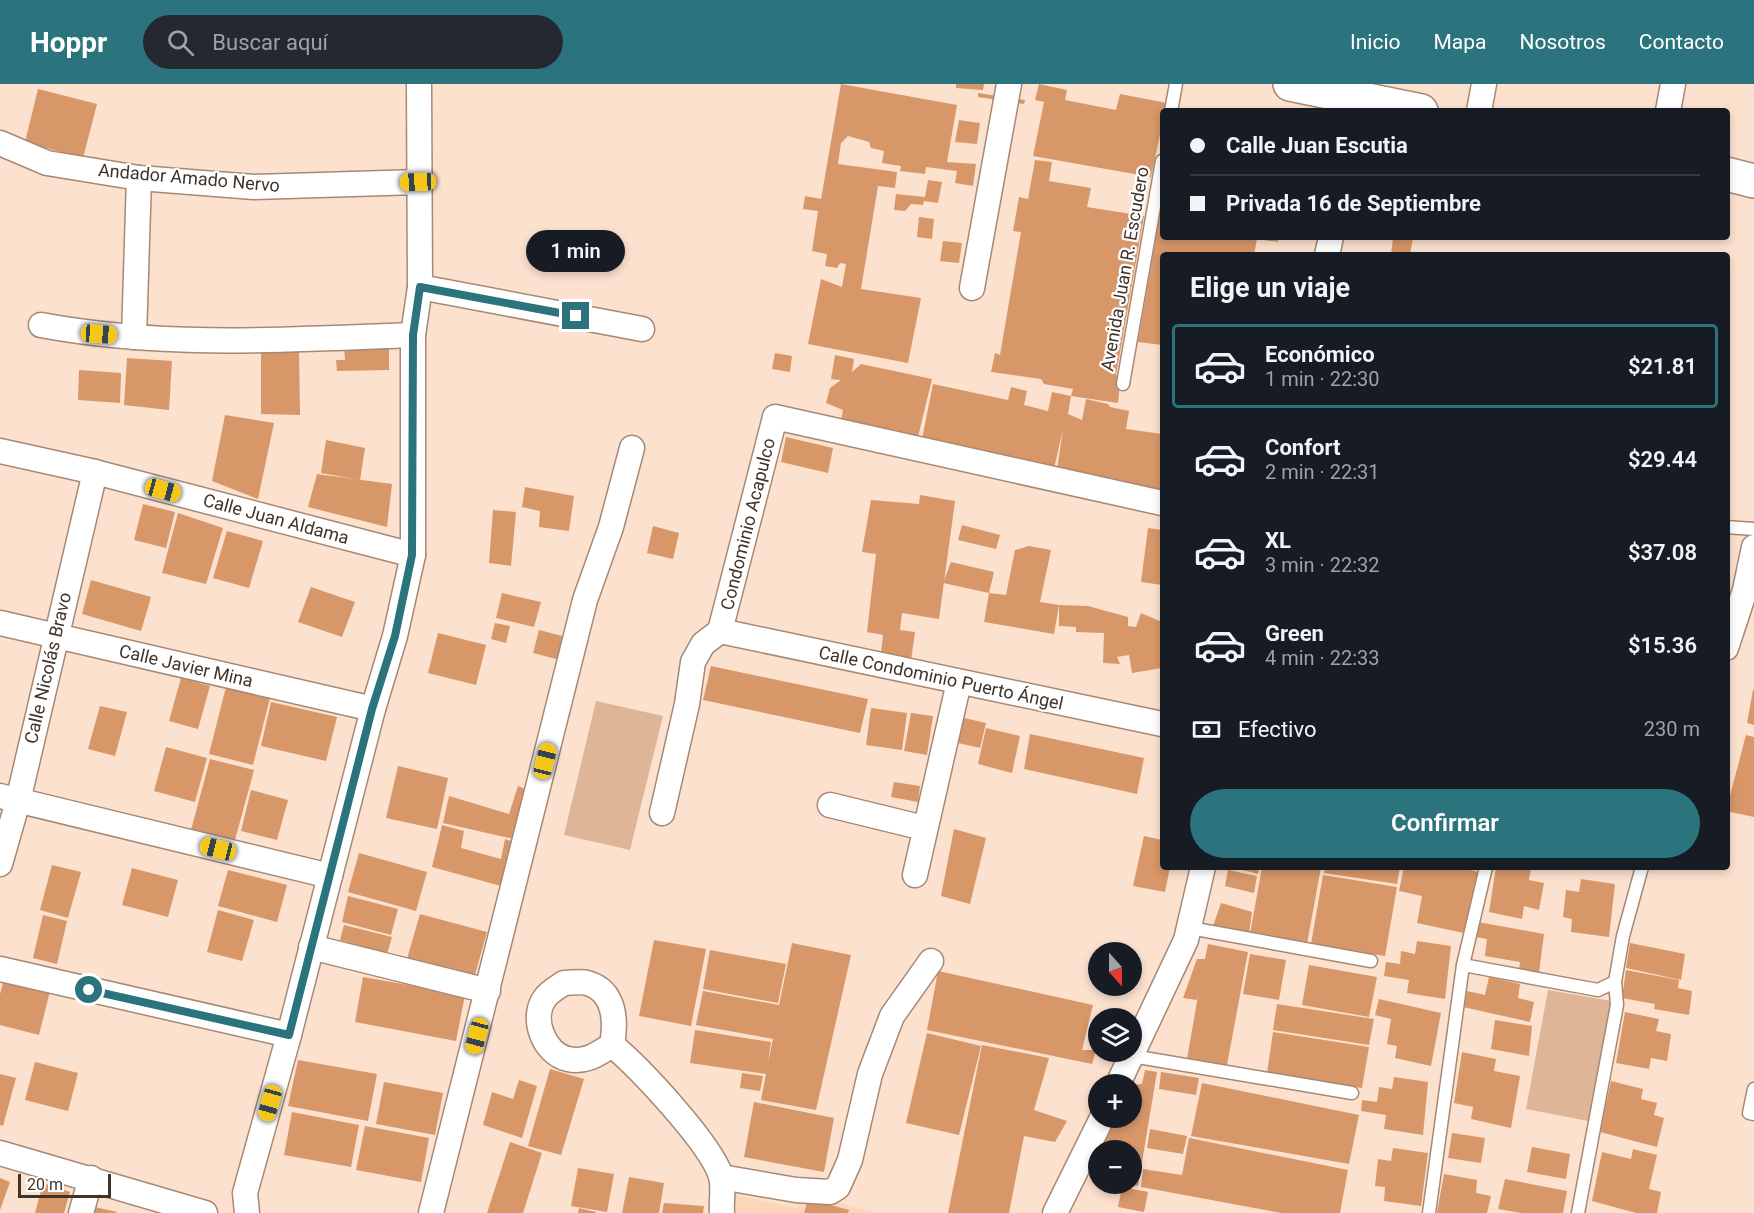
<!DOCTYPE html>
<html lang="es">
<head>
<meta charset="utf-8">
<style>
	:root { --surface:#171b24; --page:#242831; --text:#f1f3f6; --muted:#9ea1a6; --line:#363941; --accent:#2c747d }
	body { margin:0; font-family:Roboto,sans-serif; background:var(--page); color:var(--text); height:100vh; display:flex; flex-direction:column; font-size:22px; white-space:nowrap }
	* { box-sizing:border-box; margin:0 }
	p { font-size:20px; color:var(--muted) }
	.icon { flex:none; width:33px; height:33px; fill:none; stroke:currentColor; stroke-width:2; stroke-linecap:round; stroke-linejoin:round }
	.map { position:relative; flex:1; overflow:hidden }
	.details { position:absolute; left:1160px; top:168px; width:570px; height:618px; display:flex; flex-direction:column; background:var(--surface); border-radius:6px; box-shadow:0 3px 9px #0003 }
	.details>* { flex:none }
	.banner { position:absolute; left:1160px; top:24px; width:570px; height:132px; border-radius:6px; box-shadow:0 3px 9px #0003; display:grid; align-content:center; height:132px; padding:0 30px; background:var(--surface) }
	.needle { width:39px; rotate:159deg }
	.controls { position:absolute; left:1088px; top:858px; display:grid; gap:12px }
	.controls a { display:grid; place-items:center; width:54px; height:54px; border-radius:50%; background:var(--surface); box-shadow:0 3px 9px #0003; font-size:30px }
	.scale { position:absolute; left:18px; bottom:15px; width:93px; box-sizing:border-box; padding-left:6px; border:3px solid #40332a; border-top:0; font-size:16px; line-height:21px; white-space:nowrap; color:#40332a; -webkit-text-stroke:4px #fff; paint-order:stroke }
	.end { position:absolute; width:27px; height:27px; margin:-14px; border:8px solid #2c747d; background:#fff; box-shadow:0 0 0 3px #fff }
	.from { border-radius:50% }
	.bubble { position:absolute; height:42px; border-radius:21px; background:var(--surface); box-shadow:0 3px 9px #0003; font-size:20px; font-weight:600; line-height:42px; text-align:center }
	.car { position:absolute; width:18px; height:36px; margin:-18px -9px; border-radius:8px; box-shadow:0 0 4px 2px #0007; background:linear-gradient(#f5c518 24%,#345 0 40%,#f5c518 0 76%,#345 0 86%,#f5c518 0) }
	.banner b { display:flex; align-items:center; gap:21px; height:57px; font-size:22px }
	.banner b+b { border-top:2px solid var(--line) }
	.banner i { width:15px; height:15px; background:var(--text) }
	ul { padding:0; list-style:none }
	li { display:flex; align-items:center; gap:18px; height:84px; margin:0 12px 9px; padding:0 18px; border:3px solid transparent; border-radius:6px }
	li div { flex:1 }
	li b { display:block; font-size:22px }
	li em { font-style:normal; font-weight:600 }
	li.on { border-color:var(--accent) }
	li>.icon { width:54px; height:54px; stroke-width:1.5 }
	h2 { padding:0 30px; font-size:27px; line-height:72px }
	.pay { display:flex; align-items:center; gap:15px; height:66px; padding:0 30px; font-size:22px }
	.pay p { margin-inline-start:auto }
	.action { display:flex; gap:12px; margin-top:auto; padding:12px 30px }
	.action a { flex:1; height:69px; border-radius:36px; background:var(--accent); color:#fff; font-size:24px; font-weight:600; line-height:69px; text-align:center }
	header { display:flex; align-items:center; gap:36px; box-sizing:border-box; height:84px; padding:0 30px; background:var(--accent); color:#fff }
	header strong { font-size:28px }
	nav { display:flex; gap:33px; margin-inline-start:auto; font-size:21px }
	.search { width:420px; height:54px; background:var(--page); display:flex; align-items:center; gap:15px; box-sizing:border-box; padding:0 21px; border-radius:33px; color:var(--muted); font-size:22px }
	.map>svg:first-child { display:block }
</style>
</head>
<body>
<header>
<strong>Hoppr</strong>
<div class="search"><svg class="icon" aria-label="search" viewBox="0 0 24 24"><circle cx="10" cy="10" r="6"/><path d="M15 15l6 6"/></svg>Buscar aquí</div>
<nav><a>Inicio</a><a>Mapa</a><a>Nosotros</a><a>Contacto</a></nav>
</header>
<div class="map">
<svg width="1754" height="1129" viewBox="0 0 1754 1129">
	<rect width="100%" height="100%" fill="#fce1cf"/>
	<polygon fill="#fdd6ba" points="736,1111 798,1124 805,1112 820,1114 878,1129 730,1129 730,1121"/>
	<g fill="#dfb597">
		<polygon points="596,617 663,632 630,766 564,751"/>
		<polygon points="1548,906 1611,917 1588,1037 1526,1025"/>
	</g>
	<g fill="#d79769">
		<polygon points="841,0 957,21 947,78 976,80 973,102 955,99 957,87 926,83 925,90 900,87 901,82 882,79 884,67 871,64 869,58 848,52 841,59 838,80 897,88 895,104 878,102 861,205 921,214 908,279 808,260 821,195 842,203 846,180 840,179 837,184 825,182 827,170 812,167 818,127 803,125 805,112 821,115"/>
		<polygon points="956,0 984,0 983,6 956,4"/>
		<polygon points="1039,0 1067,6 1065,16 1116,26 1120,10 1167,19 1165,27 1162,27 1162,41 1151,93 1033,72 1044,18 1035,16"/>
		<polygon points="38,5 97,20 83,74 25,58"/>
		<polygon points="978,9 1025,16 1024,20 978,13"/>
		<polygon points="959,36 980,39 977,60 955,58"/>
		<polygon points="1035,76 1052,78 1049,97 1091,104 1087,123 1144,132 1116,291 1121,291 1118,319 1071,312 1068,330 1082,336 1086,315 1108,320 1110,323 1129,327 1126,345 1162,350 1162,409 1057,386 1063,345 1053,389 921,360 933,300 1008,316 1011,303 1027,307 1024,321 1048,327 1052,308 1071,312 1073,305 1044,300 1041,295 991,288 995,269 1000,271 1021,148 1013,147 1019,113 1028,115"/>
		<polygon points="928,96 942,98 938,119 924,117 923,121 911,120 905,127 894,126 896,110 925,113"/>
		<polygon points="1161,124 1162,153 1278,153 1278,158 1257,155 1254,171 1162,171 1162,261 1138,258"/>
		<polygon points="919,133 934,135 932,155 917,153"/>
		<polygon points="1393,153 1413,153 1410,171 1391,171"/>
		<polygon points="943,157 962,159 959,179 940,177"/>
		<polygon points="389,259 389,286 337,287 336,276 345,276 344,261"/>
		<polygon points="261,265 299,265 300,331 261,330"/>
		<polygon points="775,269 792,272 790,288 772,285"/>
		<polygon points="835,271 854,275 852,288 861,280 932,295 917,357 840,342 843,326 826,319 830,304 841,296 831,295"/>
		<polygon points="127,274 172,277 169,326 124,321"/>
		<polygon points="79,286 121,289 120,319 78,316"/>
		<polygon points="225,331 274,339 258,415 212,397"/>
		<polygon points="786,353 833,364 828,389 781,378"/>
		<polygon points="326,356 365,364 360,396 321,389"/>
		<polygon points="317,390 392,400 387,443 308,423"/>
		<polygon points="525,403 574,412 569,447 539,443 540,427 522,423"/>
		<polygon points="920,411 955,417 939,535 902,529 900,546 915,548 910,583 880,577 883,551 867,548 876,470 862,468 871,416 919,420"/>
		<polygon points="143,420 175,428 166,464 134,456"/>
		<polygon points="493,426 516,428 511,482 489,479"/>
		<polygon points="178,429 223,444 206,500 162,489"/>
		<polygon points="962,441 1000,451 996,465 958,456"/>
		<polygon points="653,442 679,449 673,475 647,469"/>
		<polygon points="1148,444 1162,446 1162,501 1141,498"/>
		<polygon points="227,447 263,457 249,504 213,494"/>
		<polygon points="1029,462 1051,466 1040,518 1059,521 1054,550 984,538 989,509 1006,511 1015,466"/>
		<polygon points="951,478 994,488 989,509 943,499"/>
		<polygon points="91,496 151,513 141,547 82,530"/>
		<polygon points="311,503 355,518 342,553 298,538"/>
		<polygon points="502,509 541,518 534,543 496,534"/>
		<polygon points="1059,521 1088,522 1128,533 1128,542 1136,543 1141,529 1162,538 1162,584 1132,589 1129,571 1117,573 1120,580 1103,579 1104,549 1076,548 1076,543 1059,542"/>
		<polygon points="495,539 510,542 506,559 491,555"/>
		<polygon points="539,546 566,553 560,576 533,569"/>
		<polygon points="438,549 486,561 476,601 428,589"/>
		<polygon points="711,582 868,615 860,649 703,616"/>
		<polygon points="181,594 210,602 198,645 169,637"/>
		<polygon points="226,603 270,614 253,681 209,670"/>
		<polygon points="1753,606 1754,606 1754,641 1747,639"/>
		<polygon points="271,618 337,633 326,677 261,662"/>
		<polygon points="100,622 127,628 115,672 88,665"/>
		<polygon points="871,624 907,629 902,666 866,661"/>
		<polygon points="911,629 933,632 927,671 904,667"/>
		<polygon points="960,633 986,639 980,664 954,658"/>
		<polygon points="986,644 1020,652 1012,689 978,680"/>
		<polygon points="1030,650 1144,674 1137,710 1024,685"/>
		<polygon points="1746,651 1754,653 1754,733 1726,727"/>
		<polygon points="166,663 207,674 195,718 154,707"/>
		<polygon points="210,675 254,686 235,756 191,746"/>
		<polygon points="398,682 448,694 437,745 386,734"/>
		<polygon points="894,698 920,702 918,718 891,713"/>
		<polygon points="518,702 530,707 513,755 443,739 449,712 509,730"/>
		<polygon points="251,706 288,716 277,756 241,747"/>
		<polygon points="442,741 464,747 461,764 501,775 505,755 511,757 501,802 432,783"/>
		<polygon points="954,745 986,754 970,820 941,812"/>
		<polygon points="1144,752 1162,756 1162,783 1170,783 1165,808 1133,802"/>
		<polygon points="359,769 427,788 416,827 348,808"/>
		<polygon points="52,781 81,788 68,834 40,826"/>
		<polygon points="1231,783 1259,783 1258,790"/>
		<polygon points="1262,783 1321,783 1307,860 1250,850"/>
		<polygon points="1325,783 1400,783 1397,800 1324,789"/>
		<polygon points="1404,783 1457,783 1479,788 1468,850 1417,839 1422,812 1399,807"/>
		<polygon points="1496,783 1531,784 1529,796 1544,799 1539,826 1524,822 1522,835 1489,828"/>
		<polygon points="132,784 178,796 168,833 122,821"/>
		<polygon points="228,786 287,801 277,838 218,822"/>
		<polygon points="1228,786 1257,792 1254,809 1225,802"/>
		<polygon points="1323,791 1397,803 1385,872 1311,860"/>
		<polygon points="1581,795 1615,800 1609,853 1571,848 1572,835 1563,833 1566,806 1579,808"/>
		<polygon points="348,812 398,825 391,851 342,838"/>
		<polygon points="1221,819 1252,828 1249,850 1213,842"/>
		<polygon points="218,826 254,836 242,877 207,868"/>
		<polygon points="420,830 487,848 474,894 407,875"/>
		<polygon points="43,831 67,837 57,880 33,874"/>
		<polygon points="1478,838 1544,850 1539,889 1519,886 1520,878 1485,872 1487,855 1476,853"/>
		<polygon points="344,841 392,853 387,870 340,856"/>
		<polygon points="654,856 706,865 691,942 639,932"/>
		<polygon points="1417,857 1451,862 1445,915 1407,909 1409,896 1384,892 1386,878 1400,880 1401,867 1415,870"/>
		<polygon points="792,859 851,871 816,1026 761,1016 766,990 690,979 695,946 771,958 768,979 773,955 696,941 703,907 779,921"/>
		<polygon points="1630,859 1685,870 1681,896 1626,884"/>
		<polygon points="1208,860 1248,868 1227,981 1187,975 1199,906 1197,916 1183,914 1197,875 1205,875"/>
		<polygon points="710,866 786,880 778,919 703,905"/>
		<polygon points="1250,870 1286,876 1279,916 1243,910"/>
		<polygon points="1309,881 1377,893 1369,933 1302,921"/>
		<polygon points="1626,886 1679,896 1678,904 1692,907 1689,931 1654,925 1655,920 1622,914"/>
		<polygon points="938,887 1093,921 1082,966 1096,966 1092,980 927,946"/>
		<polygon points="363,893 465,911 456,957 355,938"/>
		<polygon points="1489,893 1520,900 1518,914 1534,918 1530,938 1463,923 1467,907 1485,911"/>
		<polygon points="4,895 50,907 39,951 0,941 0,910"/>
		<polygon points="1379,915 1441,929 1431,982 1395,974 1397,962 1387,960 1391,935 1375,931"/>
		<polygon points="1277,920 1374,935 1369,961 1273,946"/>
		<polygon points="1625,928 1659,935 1656,947 1671,950 1667,977 1651,974 1649,985 1616,979"/>
		<polygon points="1495,936 1532,942 1529,972 1491,965"/>
		<polygon points="1273,948 1369,963 1362,1004 1267,989"/>
		<polygon points="927,949 981,962 959,1051 906,1039"/>
		<polygon points="982,961 1049,974 1034,1026 1067,1037 1055,1058 1024,1052 1009,1129 948,1129"/>
		<polygon points="1462,968 1496,975 1494,987 1520,992 1511,1044 1471,1035 1473,1023 1454,1019"/>
		<polygon points="298,976 377,990 368,1037 288,1022"/>
		<polygon points="35,978 78,989 68,1027 25,1016"/>
		<polygon points="550,985 584,995 561,1071 528,1062"/>
		<polygon points="1145,986 1157,988 1138,1102 1131,1101 1132,1063 1105,1057 1114,1034 1131,1034 1131,1001 1142,1000"/>
		<polygon points="1161,988 1199,994 1196,1011 1159,1005"/>
		<polygon points="742,989 763,992 760,1007 740,1004"/>
		<polygon points="0,990 16,994 3,1042 0,1041"/>
		<polygon points="1394,993 1428,998 1423,1051 1384,1045 1386,1031 1361,1027 1362,1016 1377,1018 1379,1003 1392,1005"/>
		<polygon points="519,996 537,1002 522,1054 483,1041 492,1008 513,1015"/>
		<polygon points="1611,997 1643,1005 1641,1015 1657,1019 1654,1031 1664,1034 1657,1063 1600,1048"/>
		<polygon points="384,998 443,1009 435,1051 376,1040"/>
		<polygon points="1202,999 1359,1031 1349,1080 1191,1052"/>
		<polygon points="754,1018 834,1034 824,1088 744,1073"/>
		<polygon points="292,1028 359,1041 351,1083 284,1071"/>
		<polygon points="365,1042 429,1054 421,1098 356,1086"/>
		<polygon points="1150,1045 1187,1052 1183,1070 1147,1064"/>
		<polygon points="1452,1049 1485,1054 1481,1079 1448,1074"/>
		<polygon points="1189,1054 1348,1086 1340,1129 1281,1129 1141,1103 1143,1085 1182,1091"/>
		<polygon points="510,1058 542,1069 523,1129 487,1129"/>
		<polygon points="1532,1063 1570,1070 1566,1095 1527,1088"/>
		<polygon points="1393,1064 1428,1069 1421,1122 1384,1117 1385,1103 1375,1102 1378,1075 1391,1077"/>
		<polygon points="1633,1065 1657,1071 1649,1105 1661,1108 1657,1129 1636,1129 1592,1117 1602,1068 1631,1075"/>
		<polygon points="578,1084 614,1090 607,1128 571,1122"/>
		<polygon points="1444,1090 1477,1096 1476,1109 1491,1112 1487,1129 1437,1129"/>
		<polygon points="629,1093 664,1099 659,1129 622,1129"/>
		<polygon points="0,1094 10,1098 0,1126"/>
		<polygon points="1505,1095 1567,1107 1563,1129 1521,1129 1498,1125"/>
		<polygon points="43,1099 70,1108 64,1129 35,1129"/>
		<polygon points="1122,1103 1148,1108 1144,1128 1118,1123"/>
		<polygon points="808,1115 849,1126 848,1129 804,1129"/>
		<polygon points="664,1119 704,1122 703,1129 662,1129"/>
		<polygon points="95,1123 117,1128 116,1129 93,1129"/>
		<polygon points="579,1124 596,1128 596,1129 578,1129"/>
	</g>
	<g fill="none" stroke-linecap="round" stroke-linejoin="round">
		<defs>
			<g id="lane">
				<polyline points="1171,27 1176,0"/>
				<polyline points="1123,300 1162,77"/>
				<polyline points="1726,443 1754,445"/>
				<polyline points="1190,844 1371,877"/>
				<polyline points="1463,881 1598,906 1615,898 1623,852 1642,783"/>
				<polyline points="1132,972 1352,1009"/>
				<polyline points="1754,1005 1749,1029 1754,1030"/>
				<polyline points="1429,1129 1463,881 1486,783"/>
				<polyline points="1578,1129 1617,921 1615,898"/>
			</g>
			<g id="street">
				<polyline points="1479,27 1484,0"/>
				<polyline points="1668,27 1673,0"/>
				<polyline points="0,59 47,79 139,94 254,103 418,98"/>
				<polyline points="1327,171 1331,153"/>
				<polyline points="420,203 642,245"/>
				<polyline points="972,204 1009,0"/>
				<path d="M 41,241 C 164,264 289,256 413,251"/>
				<polyline points="134,253 139,94"/>
				<polyline points="0,367 95,388 413,471"/>
				<polyline points="0,539 373,625"/>
				<polyline points="720,547 775,333 1162,419"/>
				<polyline points="720,547 1162,640"/>
				<polyline points="1726,564 1745,506 1754,463"/>
				<polyline points="0,712 330,792"/>
				<polyline points="830,721 924,744"/>
				<polyline points="662,729 687,620 693,578 703,560 720,547"/>
				<polyline points="0,780 18,717 95,388"/>
				<polyline points="915,791 959,598"/>
				<polyline points="311,863 488,907"/>
				<polyline points="0,885 289,951"/>
				<path d="M 564,899 C 571,899 581,897 587,899 C 616,907 616,938 612,961 C 598,970 586,979 568,975 C 544,970 530,934 545,914 C 549,908 558,903 564,899 Z"/>
				<path d="M 612,961 C 640,984 710,1059 721,1092 C 724,1103 721,1118 722,1129"/>
				<polyline points="1118,1000 1186,856 1203,783"/>
				<polyline points="0,1069 205,1129"/>
				<polyline points="721,1093 796,1106 830,1108 838,1103 850,1076 870,990 892,932 931,877"/>
				<polyline points="81,1129 91,1094"/>
				<polyline points="247,1129 245,1109 289,951 373,625 395,552 413,471 413,251 420,203 419,0"/>
				<polyline points="431,1129 585,516 611,443 632,364"/>
				<polyline points="1055,1129 1102,1034"/>
			</g>
			<g id="secondary">
				<polyline points="1290,0 1421,27"/>
				<polyline points="1726,90 1754,97"/>
			</g>
		</defs>
		<use href="#lane" stroke="#a78873" stroke-width="15"/>
		<use href="#street" stroke="#a78873" stroke-width="27"/>
		<use href="#secondary" stroke="#a78873" stroke-width="36"/>
		<use href="#lane" stroke="#fff" stroke-width="12"/>
		<use href="#street" stroke="#fff" stroke-width="24"/>
		<use href="#secondary" stroke="#fff" stroke-width="33"/>
	</g>
	<g fill="none" stroke-linecap="round" stroke-linejoin="round">
		<polyline stroke="#2c747d" stroke-width="8" points="89,906 289,951 372,625 395,552 412,471 413,251 420,203 576,232"/>
	</g>
	<g text-anchor="middle" stroke-width="4.5" stroke-linejoin="round" paint-order="stroke">
		<g font-size="18" fill="#40332a" stroke="#fff">
			<text transform="translate(189 94) rotate(5)" y="6">Andador Amado Nervo</text>
			<text transform="translate(1125 185) rotate(-80)" y="6">Avenida Juan R. Escudero</text>
			<text transform="translate(276 435) rotate(15)" y="6">Calle Juan Aldama</text>
			<text transform="translate(748 440) rotate(-76)" y="6">Condominio Acapulco</text>
			<text transform="translate(186 582) rotate(13)" y="6">Calle Javier Mina</text>
			<text transform="translate(48 584) rotate(-77)" y="6">Calle Nicolás Bravo</text>
			<text transform="translate(941 594) rotate(12)" y="6">Calle Condominio Puerto Ángel</text>
		</g>
	</g>
</svg>
<div class="controls">
<a><svg class="needle" viewBox="-14 -14 28 28"><path d="M0-13l5 13h-10z" fill="#e53935"/><path d="M0 13l5-13h-10z" fill="#9ea1a6"/></svg></a>
<a><svg class="icon" aria-label="layers" viewBox="0 0 24 24"><path d="M12 4l9 5-9 5-9-5zM3 14l9 5 9-5"/></svg></a>
<a>+</a>
<a>−</a>
</div>
<div class="scale">20 m</div>
<i class="end from" style="left:89px;top:906px"></i>
<i class="end" style="left:576px;top:232px"></i>
<div class="bubble" style="left:526px;top:146px;width:99px">1 min</div>
<i class="car" style="left:418px;top:98px;rotate:268deg"></i>
<i class="car" style="left:99px;top:250px;rotate:94deg"></i>
<i class="car" style="left:163px;top:406px;rotate:105deg"></i>
<i class="car" style="left:545px;top:677px;rotate:14deg"></i>
<i class="car" style="left:218px;top:765px;rotate:284deg"></i>
<i class="car" style="left:477px;top:952px;rotate:195deg"></i>
<i class="car" style="left:270px;top:1019px;rotate:196deg"></i>
<div class="banner">
<b><i class="from"></i>Calle Juan Escutia</b>
<b><i></i>Privada 16 de Septiembre</b>
</div>
<section class="details">
<h2>Elige un viaje</h2>
<ul>
<li class="on"><svg class="icon" aria-label="car" viewBox="0 0 24 24"><path d="M5 17H2v-5l4-1 3-4h7l3 4 3 1v5h-3M9 17h6M6 11h13"/><circle cx="7" cy="17" r="2"/><circle cx="17" cy="17" r="2"/></svg><div><b>Económico</b><p>1 min · 22:30</p></div><em>$21.81</em></li>
<li><svg class="icon" aria-label="car" viewBox="0 0 24 24"><path d="M5 17H2v-5l4-1 3-4h7l3 4 3 1v5h-3M9 17h6M6 11h13"/><circle cx="7" cy="17" r="2"/><circle cx="17" cy="17" r="2"/></svg><div><b>Confort</b><p>2 min · 22:31</p></div><em>$29.44</em></li>
<li><svg class="icon" aria-label="car" viewBox="0 0 24 24"><path d="M5 17H2v-5l4-1 3-4h7l3 4 3 1v5h-3M9 17h6M6 11h13"/><circle cx="7" cy="17" r="2"/><circle cx="17" cy="17" r="2"/></svg><div><b>XL</b><p>3 min · 22:32</p></div><em>$37.08</em></li>
<li><svg class="icon" aria-label="car" viewBox="0 0 24 24"><path d="M5 17H2v-5l4-1 3-4h7l3 4 3 1v5h-3M9 17h6M6 11h13"/><circle cx="7" cy="17" r="2"/><circle cx="17" cy="17" r="2"/></svg><div><b>Green</b><p>4 min · 22:33</p></div><em>$15.36</em></li>
</ul>
<div class="pay"><svg class="icon" aria-label="cash" viewBox="0 0 24 24"><path d="M3 7h18v10H3z"/><circle cx="12" cy="12" r="2"/></svg>Efectivo<p>230 m</p></div>
<div class="action"><a>Confirmar</a></div>
</section>
</div>
</body>
</html>
